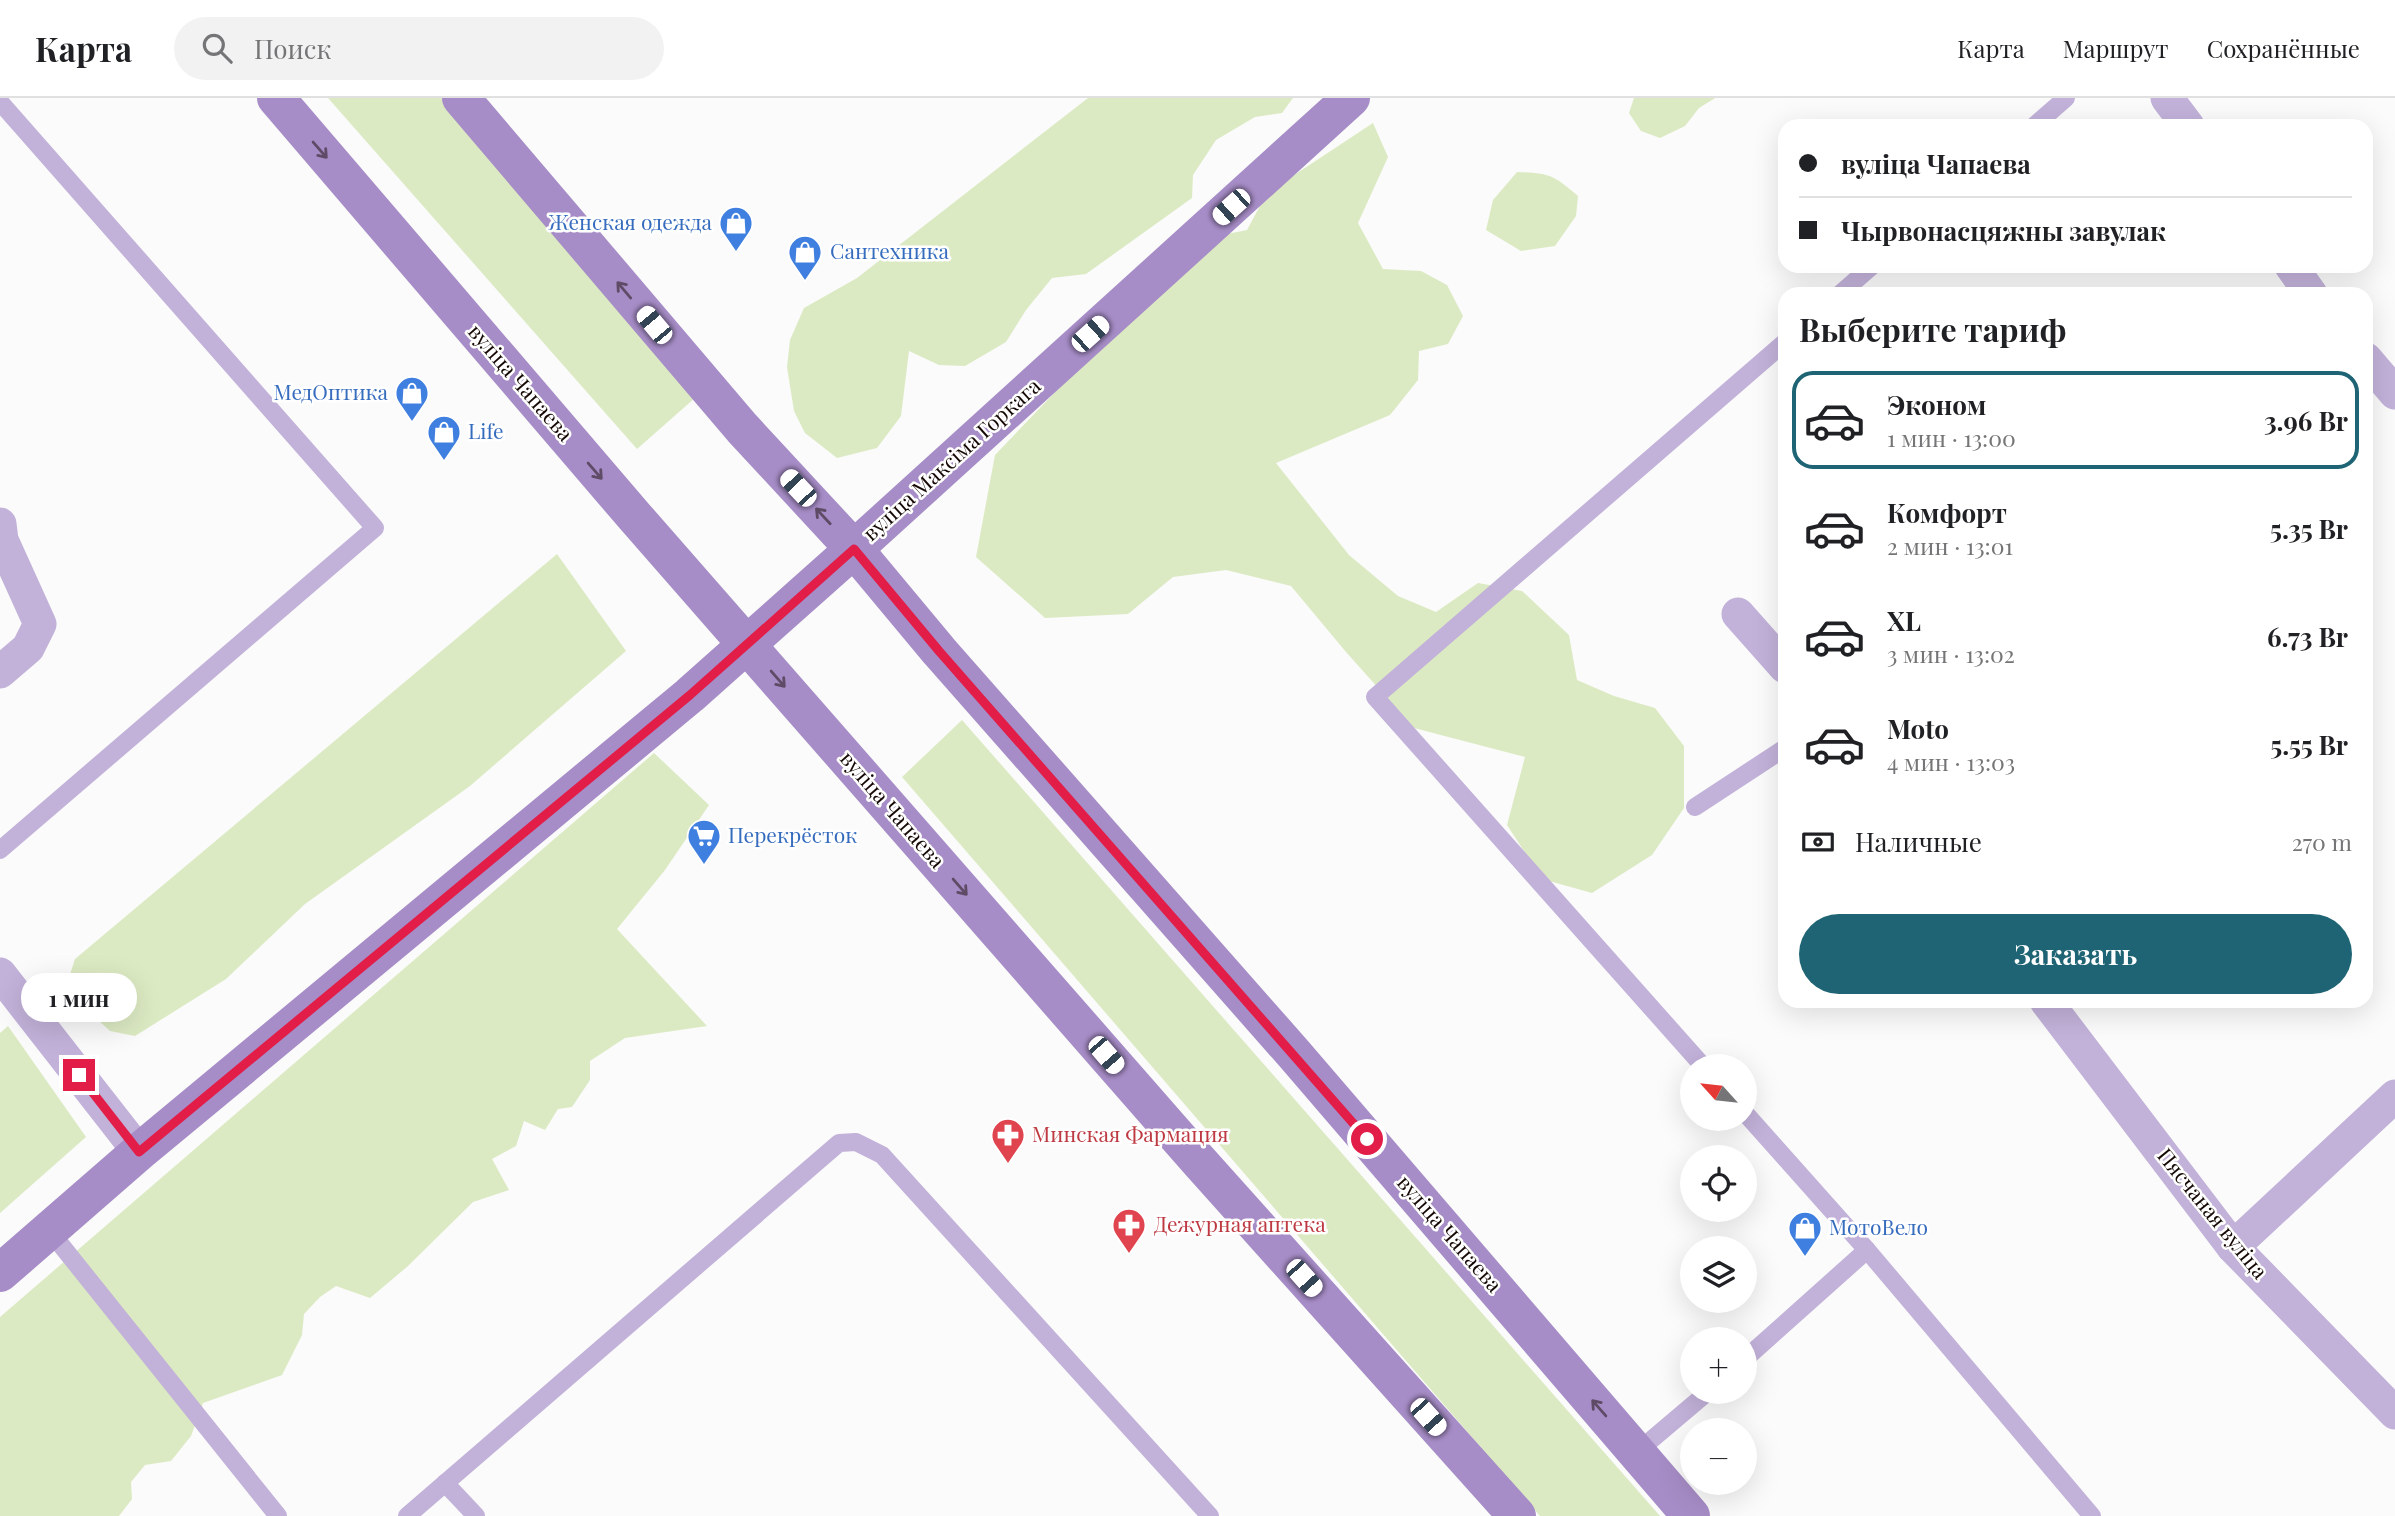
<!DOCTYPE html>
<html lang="ru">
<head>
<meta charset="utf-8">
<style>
	:root { --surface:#fff; --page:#f2f2f2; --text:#202124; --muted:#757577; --line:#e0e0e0; --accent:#1e6474 }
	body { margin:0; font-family:"Playfair Display",serif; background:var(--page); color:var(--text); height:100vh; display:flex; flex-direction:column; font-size:26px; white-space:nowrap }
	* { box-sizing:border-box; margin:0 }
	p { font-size:23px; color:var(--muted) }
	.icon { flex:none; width:38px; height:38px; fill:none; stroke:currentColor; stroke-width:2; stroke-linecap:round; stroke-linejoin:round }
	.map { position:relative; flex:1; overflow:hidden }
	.sheet { position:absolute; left:1778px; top:189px; width:595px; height:721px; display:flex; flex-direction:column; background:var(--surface); border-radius:21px; box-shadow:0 7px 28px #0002 }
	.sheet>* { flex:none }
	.guide { position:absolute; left:1778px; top:21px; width:595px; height:154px; border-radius:21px; box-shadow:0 7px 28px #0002; display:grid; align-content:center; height:154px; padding:0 21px; background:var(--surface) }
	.needle { width:46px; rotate:297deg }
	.controls { position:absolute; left:1680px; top:956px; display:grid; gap:14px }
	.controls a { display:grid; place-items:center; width:77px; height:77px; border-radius:50%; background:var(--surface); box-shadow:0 7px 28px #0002; font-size:35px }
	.end { position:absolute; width:32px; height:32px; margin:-16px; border:9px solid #e11d48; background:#fff; box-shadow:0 0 0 4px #fff }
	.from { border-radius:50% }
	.bubble { position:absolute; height:49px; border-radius:24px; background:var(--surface); box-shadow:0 7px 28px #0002; font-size:23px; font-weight:700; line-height:49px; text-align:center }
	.car { position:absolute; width:21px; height:42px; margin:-21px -10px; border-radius:9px; box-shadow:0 0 5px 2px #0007; background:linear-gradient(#fff 24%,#345 0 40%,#fff 0 76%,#345 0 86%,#fff 0) }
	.guide b { display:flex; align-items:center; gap:24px; height:66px; font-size:26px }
	.guide b+b { border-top:2px solid var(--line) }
	.guide i { width:18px; height:18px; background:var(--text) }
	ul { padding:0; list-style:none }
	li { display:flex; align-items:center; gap:21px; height:98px; margin:0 14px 10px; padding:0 7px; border:4px solid transparent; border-radius:21px }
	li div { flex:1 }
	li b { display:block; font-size:26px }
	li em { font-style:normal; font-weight:700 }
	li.selected { border-color:var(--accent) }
	li>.icon { width:63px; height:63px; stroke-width:1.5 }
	h2 { padding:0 21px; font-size:32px; line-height:84px }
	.pay { display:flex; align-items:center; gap:18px; height:77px; padding:0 21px; font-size:26px }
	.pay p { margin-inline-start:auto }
	.cta { display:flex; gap:14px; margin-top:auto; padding:14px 21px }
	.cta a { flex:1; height:80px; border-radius:42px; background:var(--accent); color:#fff; font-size:28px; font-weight:700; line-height:80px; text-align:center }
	header { display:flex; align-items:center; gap:42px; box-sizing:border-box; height:98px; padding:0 35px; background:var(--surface); border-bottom:2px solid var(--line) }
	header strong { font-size:33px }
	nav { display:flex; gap:38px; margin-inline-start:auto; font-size:24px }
	.search { width:490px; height:63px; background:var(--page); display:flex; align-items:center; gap:18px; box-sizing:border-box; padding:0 24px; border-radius:38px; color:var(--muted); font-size:26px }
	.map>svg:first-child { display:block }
</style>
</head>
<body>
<header>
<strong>Карта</strong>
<div class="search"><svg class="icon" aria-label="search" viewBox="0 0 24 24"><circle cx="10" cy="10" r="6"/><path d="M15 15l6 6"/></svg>Поиск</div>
<nav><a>Карта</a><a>Маршрут</a><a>Сохранённые</a></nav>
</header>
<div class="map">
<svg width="2395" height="1418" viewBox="0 0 2395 1418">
	<rect width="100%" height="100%" fill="#fafbfa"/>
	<g fill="#dceac3">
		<polygon points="328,0 449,0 704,292 637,351"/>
		<polygon points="1088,0 1293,0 1282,15 1255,19 1216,42 1193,77 1192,100 1086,176 1052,180 1026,212 1006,244 965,268 939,267 909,253 901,318 877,350 837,360 805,335 794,313 787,269 790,242 804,210 857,180"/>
		<polygon points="1634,0 1715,0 1699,10 1685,28 1660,40 1641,33 1629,15"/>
		<polygon points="1373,25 1388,59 1358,125 1383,171 1421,173 1447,187 1463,218 1448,246 1419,253 1418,282 1390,317 1276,365 1349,457 1398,498 1436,514 1478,485 1522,493 1569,537 1577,582 1614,598 1655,610 1684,648 1684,710 1652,757 1592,795 1542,781 1507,727 1525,659 1414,630 1346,554 1291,488 1226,472 1173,479 1128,516 1045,520 976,459 995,357 1122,224 1212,139 1247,132 1267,95"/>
		<path d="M 1517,74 C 1550,75 1553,77 1578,98 L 1576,118 L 1555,148 L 1521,153 L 1486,132 L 1493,102 Z"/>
		<polygon points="557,456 626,553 470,688 305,806 226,881 135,938 110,933 65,892 75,861"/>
		<polygon points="962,622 1660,1418 1540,1418 902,679"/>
		<polygon points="654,655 709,707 665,772 617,831 707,928 625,940 590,963 590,982 572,1009 558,1011 545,1032 524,1023 516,1048 492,1061 509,1092 473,1104 408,1168 370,1200 336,1188 320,1199 304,1216 302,1237 282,1277 203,1305 191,1338 171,1363 145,1367 131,1384 132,1401 119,1418 0,1418 0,1219"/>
		<polygon points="8,928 86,1039 0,1115 0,935"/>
	</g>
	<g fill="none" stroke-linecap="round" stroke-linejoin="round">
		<g stroke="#c2b1d9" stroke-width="18">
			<polyline points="0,4 375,430 0,752"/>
			<polyline points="2034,28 2066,0"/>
			<polyline points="1840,196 1872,168"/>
			<polyline points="1695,709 1785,650"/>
			<polyline points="1703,968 1375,599 1785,244"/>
			<polyline points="1745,1015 1867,1152"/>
			<polyline points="49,1132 278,1418"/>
			<polyline points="1745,1261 1867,1152 2092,1418"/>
			<polyline points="1637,1354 1709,1293"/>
			<polyline points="445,1385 476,1418"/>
			<polyline points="407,1418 839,1045 856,1044 882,1057 1210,1418"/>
		</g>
		<g stroke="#c2b1d9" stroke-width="33">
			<polyline points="2167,0 2188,28"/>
			<polyline points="2291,168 2311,196"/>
			<polyline points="2366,261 2395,295"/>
			<polyline points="0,426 2,442 40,526 28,550 0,574"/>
			<polyline points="1738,516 1785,569"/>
			<polyline points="0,876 139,1054"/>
			<polyline points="2046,903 2233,1149 2395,1315"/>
			<polyline points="2233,1149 2395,998"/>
		</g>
		<g stroke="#a78dc7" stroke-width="38">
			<polyline points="276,0 635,419 1197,1061 1517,1418"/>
			<polyline points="461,0 742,330 854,451 939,553 1295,957 1691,1418"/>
			<polyline points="0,1175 139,1054 690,597 854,451 1351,0"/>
		</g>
	</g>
	<defs><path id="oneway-shaft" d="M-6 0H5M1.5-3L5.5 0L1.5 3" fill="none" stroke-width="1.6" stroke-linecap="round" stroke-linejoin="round" transform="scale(1.75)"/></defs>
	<g stroke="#5e4b66">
		<use href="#oneway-shaft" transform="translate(320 52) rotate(49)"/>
		<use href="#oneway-shaft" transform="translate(624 192) rotate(-130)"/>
		<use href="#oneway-shaft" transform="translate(595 373) rotate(49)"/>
		<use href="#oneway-shaft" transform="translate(823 418) rotate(-133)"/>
		<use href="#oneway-shaft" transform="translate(778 581) rotate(49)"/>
		<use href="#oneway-shaft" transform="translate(960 789) rotate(49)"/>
		<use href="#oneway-shaft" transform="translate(1599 1310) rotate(-131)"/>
	</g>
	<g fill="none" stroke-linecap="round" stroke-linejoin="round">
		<polyline stroke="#e11d48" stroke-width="9" points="79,977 139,1054 690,597 854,451 939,553 1367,1041"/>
	</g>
	<defs>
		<symbol id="shop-pin" viewBox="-11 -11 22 30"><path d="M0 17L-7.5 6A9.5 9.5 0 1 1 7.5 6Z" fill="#3f7fe0" stroke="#fff"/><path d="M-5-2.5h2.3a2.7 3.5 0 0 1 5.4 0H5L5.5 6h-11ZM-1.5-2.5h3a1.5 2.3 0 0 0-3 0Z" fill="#fff"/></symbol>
		<symbol id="supermarket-pin" viewBox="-11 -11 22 30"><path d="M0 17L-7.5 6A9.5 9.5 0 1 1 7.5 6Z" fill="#3f7fe0" stroke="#fff"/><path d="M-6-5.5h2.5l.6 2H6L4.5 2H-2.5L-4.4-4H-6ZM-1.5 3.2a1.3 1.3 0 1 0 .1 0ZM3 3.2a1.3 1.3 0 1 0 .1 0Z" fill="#fff"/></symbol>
		<symbol id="pharmacy-pin" viewBox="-11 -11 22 30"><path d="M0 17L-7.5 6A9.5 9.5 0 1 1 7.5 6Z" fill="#e0444e" stroke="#fff"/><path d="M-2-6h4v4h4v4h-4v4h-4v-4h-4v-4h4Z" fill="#fff"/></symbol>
	</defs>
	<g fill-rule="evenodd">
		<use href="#shop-pin" x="717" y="106" width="38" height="52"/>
		<use href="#shop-pin" x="786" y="135" width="38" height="52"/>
		<use href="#shop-pin" x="393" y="276" width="38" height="52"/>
		<use href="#shop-pin" x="425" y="315" width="38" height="52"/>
		<use href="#supermarket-pin" x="685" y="719" width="38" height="52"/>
		<use href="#pharmacy-pin" x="989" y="1018" width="38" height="52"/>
		<use href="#pharmacy-pin" x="1110" y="1108" width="38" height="52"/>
		<use href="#shop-pin" x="1786" y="1111" width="38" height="52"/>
	</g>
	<g text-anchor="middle" stroke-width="5" stroke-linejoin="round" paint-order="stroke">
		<g font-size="21" fill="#366cbe" stroke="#fff" text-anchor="start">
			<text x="712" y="132" text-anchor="end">Женская одежда</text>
			<text x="830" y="161">Сантехника</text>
			<text x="388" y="302" text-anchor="end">МедОптика</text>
			<text x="468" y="341">Life</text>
			<text x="728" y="745">Перекрёсток</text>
			<text x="1829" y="1137">МотоВело</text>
		</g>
		<g font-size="21" fill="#160905" stroke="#fff">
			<text transform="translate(520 285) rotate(49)" y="7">вуліца Чапаева</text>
			<text transform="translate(952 362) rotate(-42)" y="7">вуліца Максіма Горкага</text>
			<text transform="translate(892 712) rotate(49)" y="7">вуліца Чапаева</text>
			<text transform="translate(2212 1116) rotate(51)" y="7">Пясчаная вуліца</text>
			<text transform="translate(1449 1136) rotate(49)" y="7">вуліца Чапаева</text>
		</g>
		<g font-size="21" fill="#be3a42" stroke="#fff" text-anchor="start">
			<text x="1032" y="1044">Минская Фармация</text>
			<text x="1154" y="1134">Дежурная аптека</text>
		</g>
	</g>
</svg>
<div class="controls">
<a><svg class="needle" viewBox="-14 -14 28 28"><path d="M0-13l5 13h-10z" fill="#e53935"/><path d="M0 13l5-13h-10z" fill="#757577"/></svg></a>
<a><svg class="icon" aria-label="locate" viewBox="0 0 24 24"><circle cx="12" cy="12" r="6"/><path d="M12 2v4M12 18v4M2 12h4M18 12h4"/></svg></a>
<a><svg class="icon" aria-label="layers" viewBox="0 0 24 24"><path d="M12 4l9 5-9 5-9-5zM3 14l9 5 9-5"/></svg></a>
<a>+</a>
<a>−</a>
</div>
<i class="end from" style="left:1367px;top:1041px"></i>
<i class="end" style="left:79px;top:977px"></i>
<div class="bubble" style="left:21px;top:875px;width:116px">1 мин</div>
<i class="car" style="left:1231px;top:109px;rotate:228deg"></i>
<i class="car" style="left:654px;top:227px;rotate:320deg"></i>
<i class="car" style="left:1090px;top:236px;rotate:48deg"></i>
<i class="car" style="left:798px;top:390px;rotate:317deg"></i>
<i class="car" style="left:1106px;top:957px;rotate:139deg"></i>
<i class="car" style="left:1304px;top:1180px;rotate:138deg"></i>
<i class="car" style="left:1428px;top:1319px;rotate:138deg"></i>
<div class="guide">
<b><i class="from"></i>вуліца Чапаева</b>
<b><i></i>Чырвонасцяжны завулак</b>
</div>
<section class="sheet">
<h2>Выберите тариф</h2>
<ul>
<li class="selected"><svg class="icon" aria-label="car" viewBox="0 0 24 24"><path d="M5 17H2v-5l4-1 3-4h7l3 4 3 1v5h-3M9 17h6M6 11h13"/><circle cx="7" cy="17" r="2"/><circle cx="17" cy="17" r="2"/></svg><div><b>Эконом</b><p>1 мин · 13:00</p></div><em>3.96 Br</em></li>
<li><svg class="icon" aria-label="car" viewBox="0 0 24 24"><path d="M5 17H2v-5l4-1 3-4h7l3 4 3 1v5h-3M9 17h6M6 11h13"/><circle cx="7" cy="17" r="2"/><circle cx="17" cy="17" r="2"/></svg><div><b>Комфорт</b><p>2 мин · 13:01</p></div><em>5.35 Br</em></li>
<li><svg class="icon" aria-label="car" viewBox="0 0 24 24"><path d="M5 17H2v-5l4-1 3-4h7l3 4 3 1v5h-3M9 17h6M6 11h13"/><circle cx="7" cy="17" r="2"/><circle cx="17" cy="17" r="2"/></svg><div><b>XL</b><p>3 мин · 13:02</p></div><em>6.73 Br</em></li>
<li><svg class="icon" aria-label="car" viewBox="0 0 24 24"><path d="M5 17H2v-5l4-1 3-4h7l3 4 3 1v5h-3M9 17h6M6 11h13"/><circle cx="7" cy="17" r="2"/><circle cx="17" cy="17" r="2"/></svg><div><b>Moto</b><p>4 мин · 13:03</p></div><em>5.55 Br</em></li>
</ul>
<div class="pay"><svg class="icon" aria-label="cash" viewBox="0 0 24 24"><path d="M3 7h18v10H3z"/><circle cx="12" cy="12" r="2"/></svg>Наличные<p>270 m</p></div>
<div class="cta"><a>Заказать</a></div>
</section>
</div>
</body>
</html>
